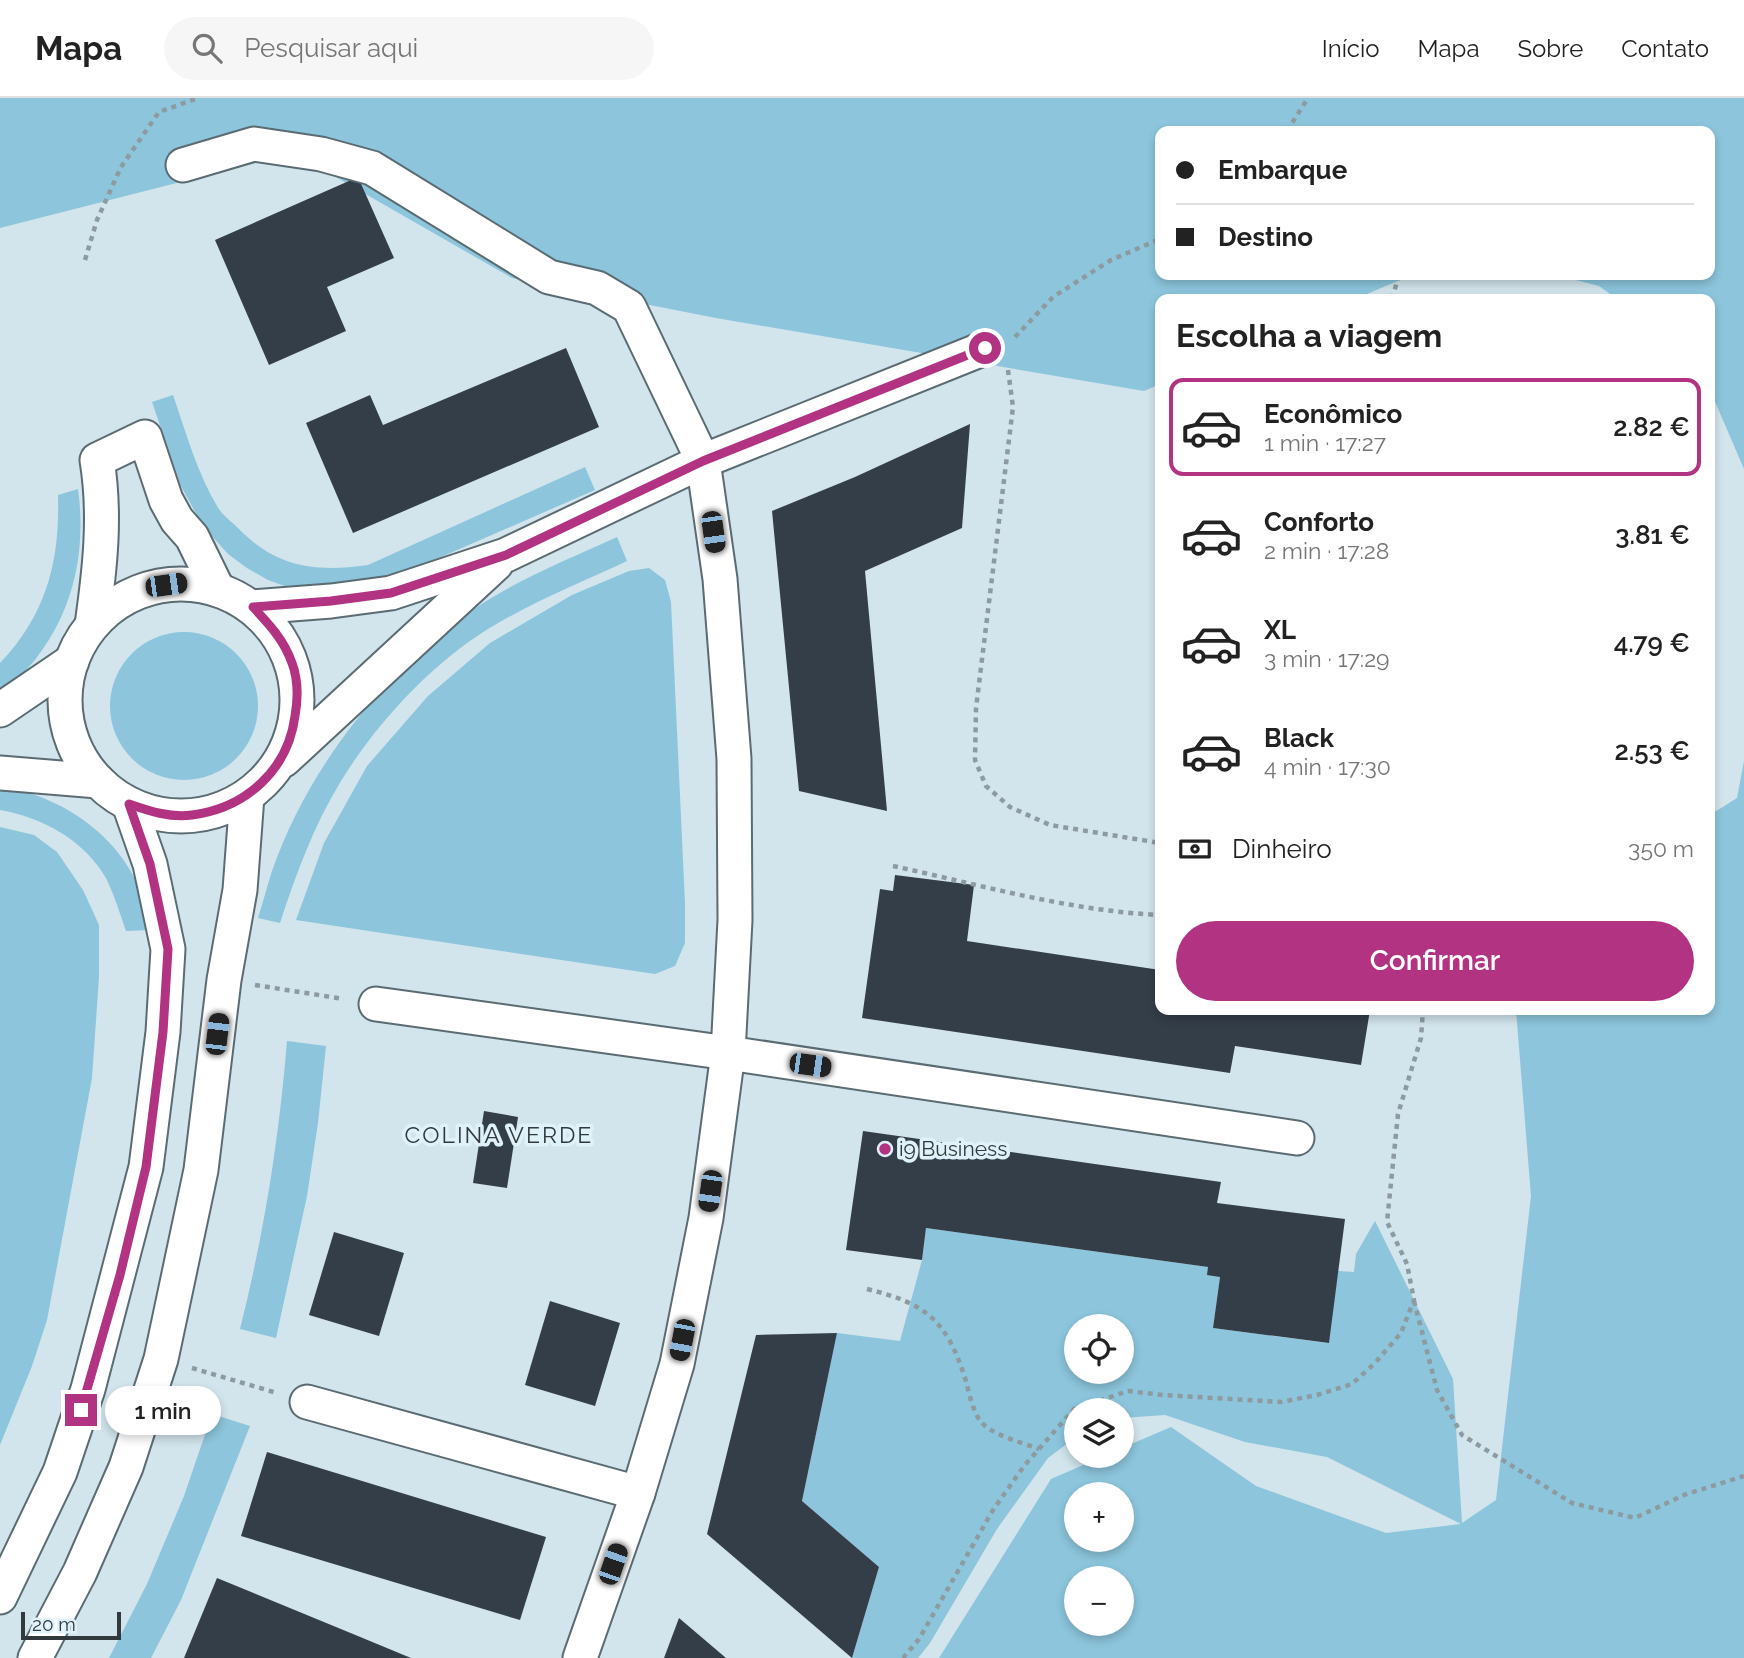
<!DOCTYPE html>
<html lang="pt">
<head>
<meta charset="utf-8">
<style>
	:root { --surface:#fff; --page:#f6f6f6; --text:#222; --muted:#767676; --line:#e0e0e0; --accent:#b13382 }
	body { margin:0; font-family:Raleway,sans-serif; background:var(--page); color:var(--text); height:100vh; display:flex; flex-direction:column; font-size:26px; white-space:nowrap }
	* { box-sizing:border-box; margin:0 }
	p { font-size:23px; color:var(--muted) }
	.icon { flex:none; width:38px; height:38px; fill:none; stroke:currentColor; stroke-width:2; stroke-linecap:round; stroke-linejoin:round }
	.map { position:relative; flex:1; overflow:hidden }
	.panel { position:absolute; left:1155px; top:196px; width:560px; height:721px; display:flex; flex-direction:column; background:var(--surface); border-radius:14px; box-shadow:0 4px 10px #0003 }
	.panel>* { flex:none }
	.guide { position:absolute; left:1155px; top:28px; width:560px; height:154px; border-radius:14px; box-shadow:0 4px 10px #0003; display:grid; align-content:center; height:154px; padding:0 21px; background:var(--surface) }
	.buttons { position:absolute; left:1064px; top:1216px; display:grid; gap:14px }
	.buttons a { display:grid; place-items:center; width:70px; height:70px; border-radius:50%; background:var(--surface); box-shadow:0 4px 10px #0003; font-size:35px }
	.scale { position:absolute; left:21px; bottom:18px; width:100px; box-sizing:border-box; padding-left:7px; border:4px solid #31393c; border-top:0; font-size:19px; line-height:24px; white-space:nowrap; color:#31393c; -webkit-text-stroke:5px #dff2fa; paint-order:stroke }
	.end { position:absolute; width:32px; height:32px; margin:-16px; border:9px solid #b13382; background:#fff; box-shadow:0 0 0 4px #fff }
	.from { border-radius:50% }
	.bubble { position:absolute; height:49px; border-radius:24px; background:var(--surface); box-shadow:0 4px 10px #0003; font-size:23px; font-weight:600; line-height:49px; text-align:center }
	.car { position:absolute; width:21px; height:42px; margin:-21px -10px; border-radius:9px; box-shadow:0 0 5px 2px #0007; background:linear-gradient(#222 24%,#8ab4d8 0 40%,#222 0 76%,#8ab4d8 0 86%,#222 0) }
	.guide b { display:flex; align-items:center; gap:24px; height:66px; font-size:26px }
	.guide b+b { border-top:2px solid var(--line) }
	.guide i { width:18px; height:18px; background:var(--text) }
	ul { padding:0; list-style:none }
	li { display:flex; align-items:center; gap:21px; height:98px; margin:0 14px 10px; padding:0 7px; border:4px solid transparent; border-radius:14px }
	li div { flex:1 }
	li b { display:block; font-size:26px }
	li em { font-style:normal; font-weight:600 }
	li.active { border-color:var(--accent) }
	li>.icon { width:63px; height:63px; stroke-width:1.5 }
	h2 { padding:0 21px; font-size:32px; line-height:84px }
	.pay { display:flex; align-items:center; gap:18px; height:77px; padding:0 21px; font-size:26px }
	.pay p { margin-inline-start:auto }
	.primary-button { display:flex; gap:14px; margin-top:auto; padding:14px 21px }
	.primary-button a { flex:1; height:80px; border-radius:42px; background:var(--accent); color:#fff; font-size:28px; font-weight:600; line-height:80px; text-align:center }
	header { display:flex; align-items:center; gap:42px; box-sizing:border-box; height:98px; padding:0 35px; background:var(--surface); border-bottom:2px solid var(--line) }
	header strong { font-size:33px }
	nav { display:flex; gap:38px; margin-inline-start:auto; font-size:24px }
	.search { width:490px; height:63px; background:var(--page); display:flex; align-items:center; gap:18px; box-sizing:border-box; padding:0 24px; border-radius:38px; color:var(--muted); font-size:26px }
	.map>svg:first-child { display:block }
</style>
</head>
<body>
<header>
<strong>Mapa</strong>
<div class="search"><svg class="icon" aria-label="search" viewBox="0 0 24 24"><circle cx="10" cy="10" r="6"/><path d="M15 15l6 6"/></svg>Pesquisar aqui</div>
<nav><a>Início</a><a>Mapa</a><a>Sobre</a><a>Contato</a></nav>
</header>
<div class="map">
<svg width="1744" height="1560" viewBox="0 0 1744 1560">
	<rect width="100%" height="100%" fill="#d2e4ec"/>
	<g fill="#8cc5dc" fill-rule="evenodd">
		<polygon points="0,0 1744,0 1744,371 1710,292 1710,201 1617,201 1599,188 1556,177 1710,177 1710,33 1160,33 1160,177 1412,177 1355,201 1160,201 1160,286 1144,293 716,220 512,180 294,55 0,130"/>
		<path d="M 173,297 C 186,335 197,374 217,408 C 222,417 232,424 239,431 C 278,471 317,474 368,467 L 585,369 L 595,392 L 370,490 L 293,491 L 268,482 L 247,470 L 228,456 L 202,427 L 180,386 L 152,304 Z"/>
		<path d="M 78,391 C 89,471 64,545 0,597 L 0,565 C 47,516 60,462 58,397 Z"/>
		<path d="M 617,439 L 627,463 C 580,485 532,504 488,531 C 431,566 376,626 341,683 C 314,727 296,776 280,825 L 258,820 C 263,804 267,789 272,773 C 308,670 384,573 474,511 C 518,481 569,461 617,439 Z"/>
		<polygon points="649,470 665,482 671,504 685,805 685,845 675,868 655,876 296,822 324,745 367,668 428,598 490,545 572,497 629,473"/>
		<circle cx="184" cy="608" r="74"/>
		<path d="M 1744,663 L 1744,1560 L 939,1560 L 1051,1381 L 1104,1358 L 1122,1358 L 1122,1350 L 1171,1329 L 1256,1388 L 1386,1435 L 1461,1426 L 1327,1359 L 1245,1344 L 1165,1317 L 1122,1320 L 1122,1312 L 1076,1312 L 1076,1339 L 1048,1360 L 997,1431 L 930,1545 L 918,1560 L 852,1560 L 879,1469 L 802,1403 L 837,1235 L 900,1243 L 922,1162 L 926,1130 L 1208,1169 L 1220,1179 L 1213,1230 L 1328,1245 L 1338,1173 L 1354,1174 L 1356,1156 L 1375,1123 L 1453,1281 L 1462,1425 L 1496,1402 L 1531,1098 L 1516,912 L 1710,912 L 1710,717 L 1737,700 ZM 1076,1228 L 1122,1228 L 1122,1274 L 1076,1274 ZM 1076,1396 L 1122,1396 L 1122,1442 L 1076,1442 ZM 1076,1480 L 1122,1480 L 1122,1526 L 1076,1526 Z"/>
		<path d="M 0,688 C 62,698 122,738 143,800 C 146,810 148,821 150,832 L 126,833 C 120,816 115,799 107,782 C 86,743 42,719 0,712 Z"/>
		<polygon points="0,729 34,737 57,754 83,792 99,827 99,879 92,980 47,1222 32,1268 0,1347"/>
		<path d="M 287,943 L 326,948 L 318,1025 L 307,1098 L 276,1240 L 240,1231 C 264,1136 279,1041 287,943 Z"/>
		<polygon points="212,1316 250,1328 181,1502 151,1560 109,1560 147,1486 184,1398"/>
	</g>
	<g fill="#343e49">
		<polygon points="358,79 394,160 327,189 346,233 269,267 215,142"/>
		<polygon points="566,250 599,329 353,435 306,325 370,297 383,327"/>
		<polygon points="970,326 962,430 865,473 887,713 799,693 772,413 855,379"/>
		<polygon points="895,777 974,787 967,843 1160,872 1160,912 1370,912 1361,967 1235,948 1230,975 862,920 880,791 893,793"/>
		<polygon points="484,1013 518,1019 507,1090 473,1085"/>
		<polygon points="863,1033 1221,1084 1217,1105 1345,1121 1329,1245 1213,1230 1220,1179 1207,1177 1208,1169 926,1130 922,1162 846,1152"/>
		<polygon points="334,1134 404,1155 379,1238 309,1217"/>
		<polygon points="550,1203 620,1225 595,1308 525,1287"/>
		<polygon points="837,1235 802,1403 879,1469 852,1560 707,1436 756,1237"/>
		<polygon points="267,1354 546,1439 520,1522 241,1438"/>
		<polygon points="217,1480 353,1536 411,1560 184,1560"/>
		<polygon points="679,1520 726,1560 664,1560"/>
	</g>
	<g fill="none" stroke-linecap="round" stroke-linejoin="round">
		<defs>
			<g id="minor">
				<polyline points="183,67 254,46 321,56 372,70 549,179 597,190 629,209 703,363 720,481 734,661 735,822 728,955 706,1120 677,1266 638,1395 580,1560"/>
				<circle cx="181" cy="602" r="116"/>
				<polyline points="253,509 331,503 391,495 506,457 703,363 985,250"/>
				<path d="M 92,527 C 100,471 106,417 97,362 L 145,339 L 166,402 L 177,422 L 192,439 L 217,490"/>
				<polyline points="0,612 72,563"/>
				<polyline points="284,662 496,466"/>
				<polyline points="0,675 98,683"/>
				<polyline points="376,906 728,955 1297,1040"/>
				<polyline points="307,1304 638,1395"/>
				<polyline points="0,1499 60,1374 88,1291 146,1069 163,934 168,851 150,766 129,706"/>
				<polyline points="35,1560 80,1474 126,1369 161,1261 201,1072 224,882 240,792 247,698"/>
			</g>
		</defs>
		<use href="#minor" stroke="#5b6b72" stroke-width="37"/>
		<g stroke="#8d9ba1" stroke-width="4.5" stroke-dasharray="5 5" stroke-linecap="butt">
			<polyline points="1287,33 1308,0"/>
			<polyline points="85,162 97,122 121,69 159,14 198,0"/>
			<polyline points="1392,201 1399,177"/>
			<polyline points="1015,239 1053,199 1111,162 1160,141"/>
			<polyline points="1008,272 1013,309 976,610 975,662 986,688 1010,709 1050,727 1160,745"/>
			<path d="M 893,768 C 981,787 1070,813 1160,817"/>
			<polyline points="255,887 344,901"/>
			<path d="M 867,1191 C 928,1206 947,1223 966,1283 C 969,1295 973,1314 981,1324 C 994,1338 1021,1344 1039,1351"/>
			<polyline points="1414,1203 1437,1292 1462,1337 1572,1405 1635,1420 1684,1397 1744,1378"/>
			<polyline points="192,1270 277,1295"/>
			<polyline points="903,1560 919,1541 993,1412 1024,1368 1074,1311 1128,1293 1163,1297 1281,1304 1317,1297 1352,1286 1375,1265 1401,1235 1414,1202 1407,1166 1387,1124 1398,1016 1421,940 1423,912"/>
		</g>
		<use href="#minor" stroke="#fff" stroke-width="33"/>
	</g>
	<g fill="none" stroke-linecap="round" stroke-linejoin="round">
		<path stroke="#b13382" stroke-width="9" d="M 81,1312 L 120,1177 L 146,1069 L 163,934 L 168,851 L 150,766 L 129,706 C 149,713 170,720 192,717 C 246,710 288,672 295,618 C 298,601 298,581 292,565 C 284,542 269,526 253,509 L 331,503 L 391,495 L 506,457 L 703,363 L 985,250"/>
	</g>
	<circle fill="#b13382" stroke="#dff2fa" stroke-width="2.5" cx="885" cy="1051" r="7"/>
	<g text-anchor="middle" stroke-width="7" stroke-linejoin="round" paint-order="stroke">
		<g font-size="21" fill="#31393c" stroke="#dff2fa" text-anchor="start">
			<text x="899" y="1058">i9 Business</text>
		</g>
		<g font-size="23" letter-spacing="2" fill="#31393c" stroke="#dff2fa">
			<text x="499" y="1045">COLINA VERDE</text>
		</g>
	</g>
</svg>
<div class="buttons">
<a><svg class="icon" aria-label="locate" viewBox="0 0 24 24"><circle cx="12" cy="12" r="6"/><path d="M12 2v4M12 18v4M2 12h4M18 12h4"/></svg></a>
<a><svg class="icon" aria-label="layers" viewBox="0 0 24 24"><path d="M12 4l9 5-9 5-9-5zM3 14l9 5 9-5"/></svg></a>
<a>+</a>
<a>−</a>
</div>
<div class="scale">20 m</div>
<i class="end from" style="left:985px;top:250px"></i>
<i class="end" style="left:81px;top:1312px"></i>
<div class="bubble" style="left:105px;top:1288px;width:116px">1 min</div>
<i class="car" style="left:713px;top:434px;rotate:172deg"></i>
<i class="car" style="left:166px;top:487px;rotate:82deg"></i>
<i class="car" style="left:217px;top:936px;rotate:7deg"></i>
<i class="car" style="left:810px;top:967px;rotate:98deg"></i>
<i class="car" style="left:710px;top:1093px;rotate:188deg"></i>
<i class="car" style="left:682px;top:1242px;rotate:191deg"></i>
<i class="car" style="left:613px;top:1466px;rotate:19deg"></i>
<div class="guide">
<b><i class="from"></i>Embarque</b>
<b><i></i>Destino</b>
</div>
<section class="panel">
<h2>Escolha a viagem</h2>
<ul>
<li class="active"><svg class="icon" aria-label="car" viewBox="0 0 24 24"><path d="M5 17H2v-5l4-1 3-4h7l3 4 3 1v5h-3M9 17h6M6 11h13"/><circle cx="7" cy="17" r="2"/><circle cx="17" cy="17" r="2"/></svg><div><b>Econômico</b><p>1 min · 17:27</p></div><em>2.82 €</em></li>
<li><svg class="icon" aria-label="car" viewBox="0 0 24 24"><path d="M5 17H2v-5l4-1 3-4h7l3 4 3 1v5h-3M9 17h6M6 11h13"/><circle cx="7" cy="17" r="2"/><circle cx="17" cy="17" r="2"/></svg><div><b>Conforto</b><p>2 min · 17:28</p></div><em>3.81 €</em></li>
<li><svg class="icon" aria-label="car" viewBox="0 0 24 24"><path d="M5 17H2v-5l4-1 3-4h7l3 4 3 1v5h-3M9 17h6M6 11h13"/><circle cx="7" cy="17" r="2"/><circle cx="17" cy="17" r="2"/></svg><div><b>XL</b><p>3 min · 17:29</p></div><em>4.79 €</em></li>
<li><svg class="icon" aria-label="car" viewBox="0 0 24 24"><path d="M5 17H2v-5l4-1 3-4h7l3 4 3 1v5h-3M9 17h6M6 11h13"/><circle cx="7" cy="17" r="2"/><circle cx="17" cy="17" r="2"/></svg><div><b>Black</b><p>4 min · 17:30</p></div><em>2.53 €</em></li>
</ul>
<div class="pay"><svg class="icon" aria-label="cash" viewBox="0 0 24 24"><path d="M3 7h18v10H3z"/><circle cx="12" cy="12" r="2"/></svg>Dinheiro<p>350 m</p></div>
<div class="primary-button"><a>Confirmar</a></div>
</section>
</div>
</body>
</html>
